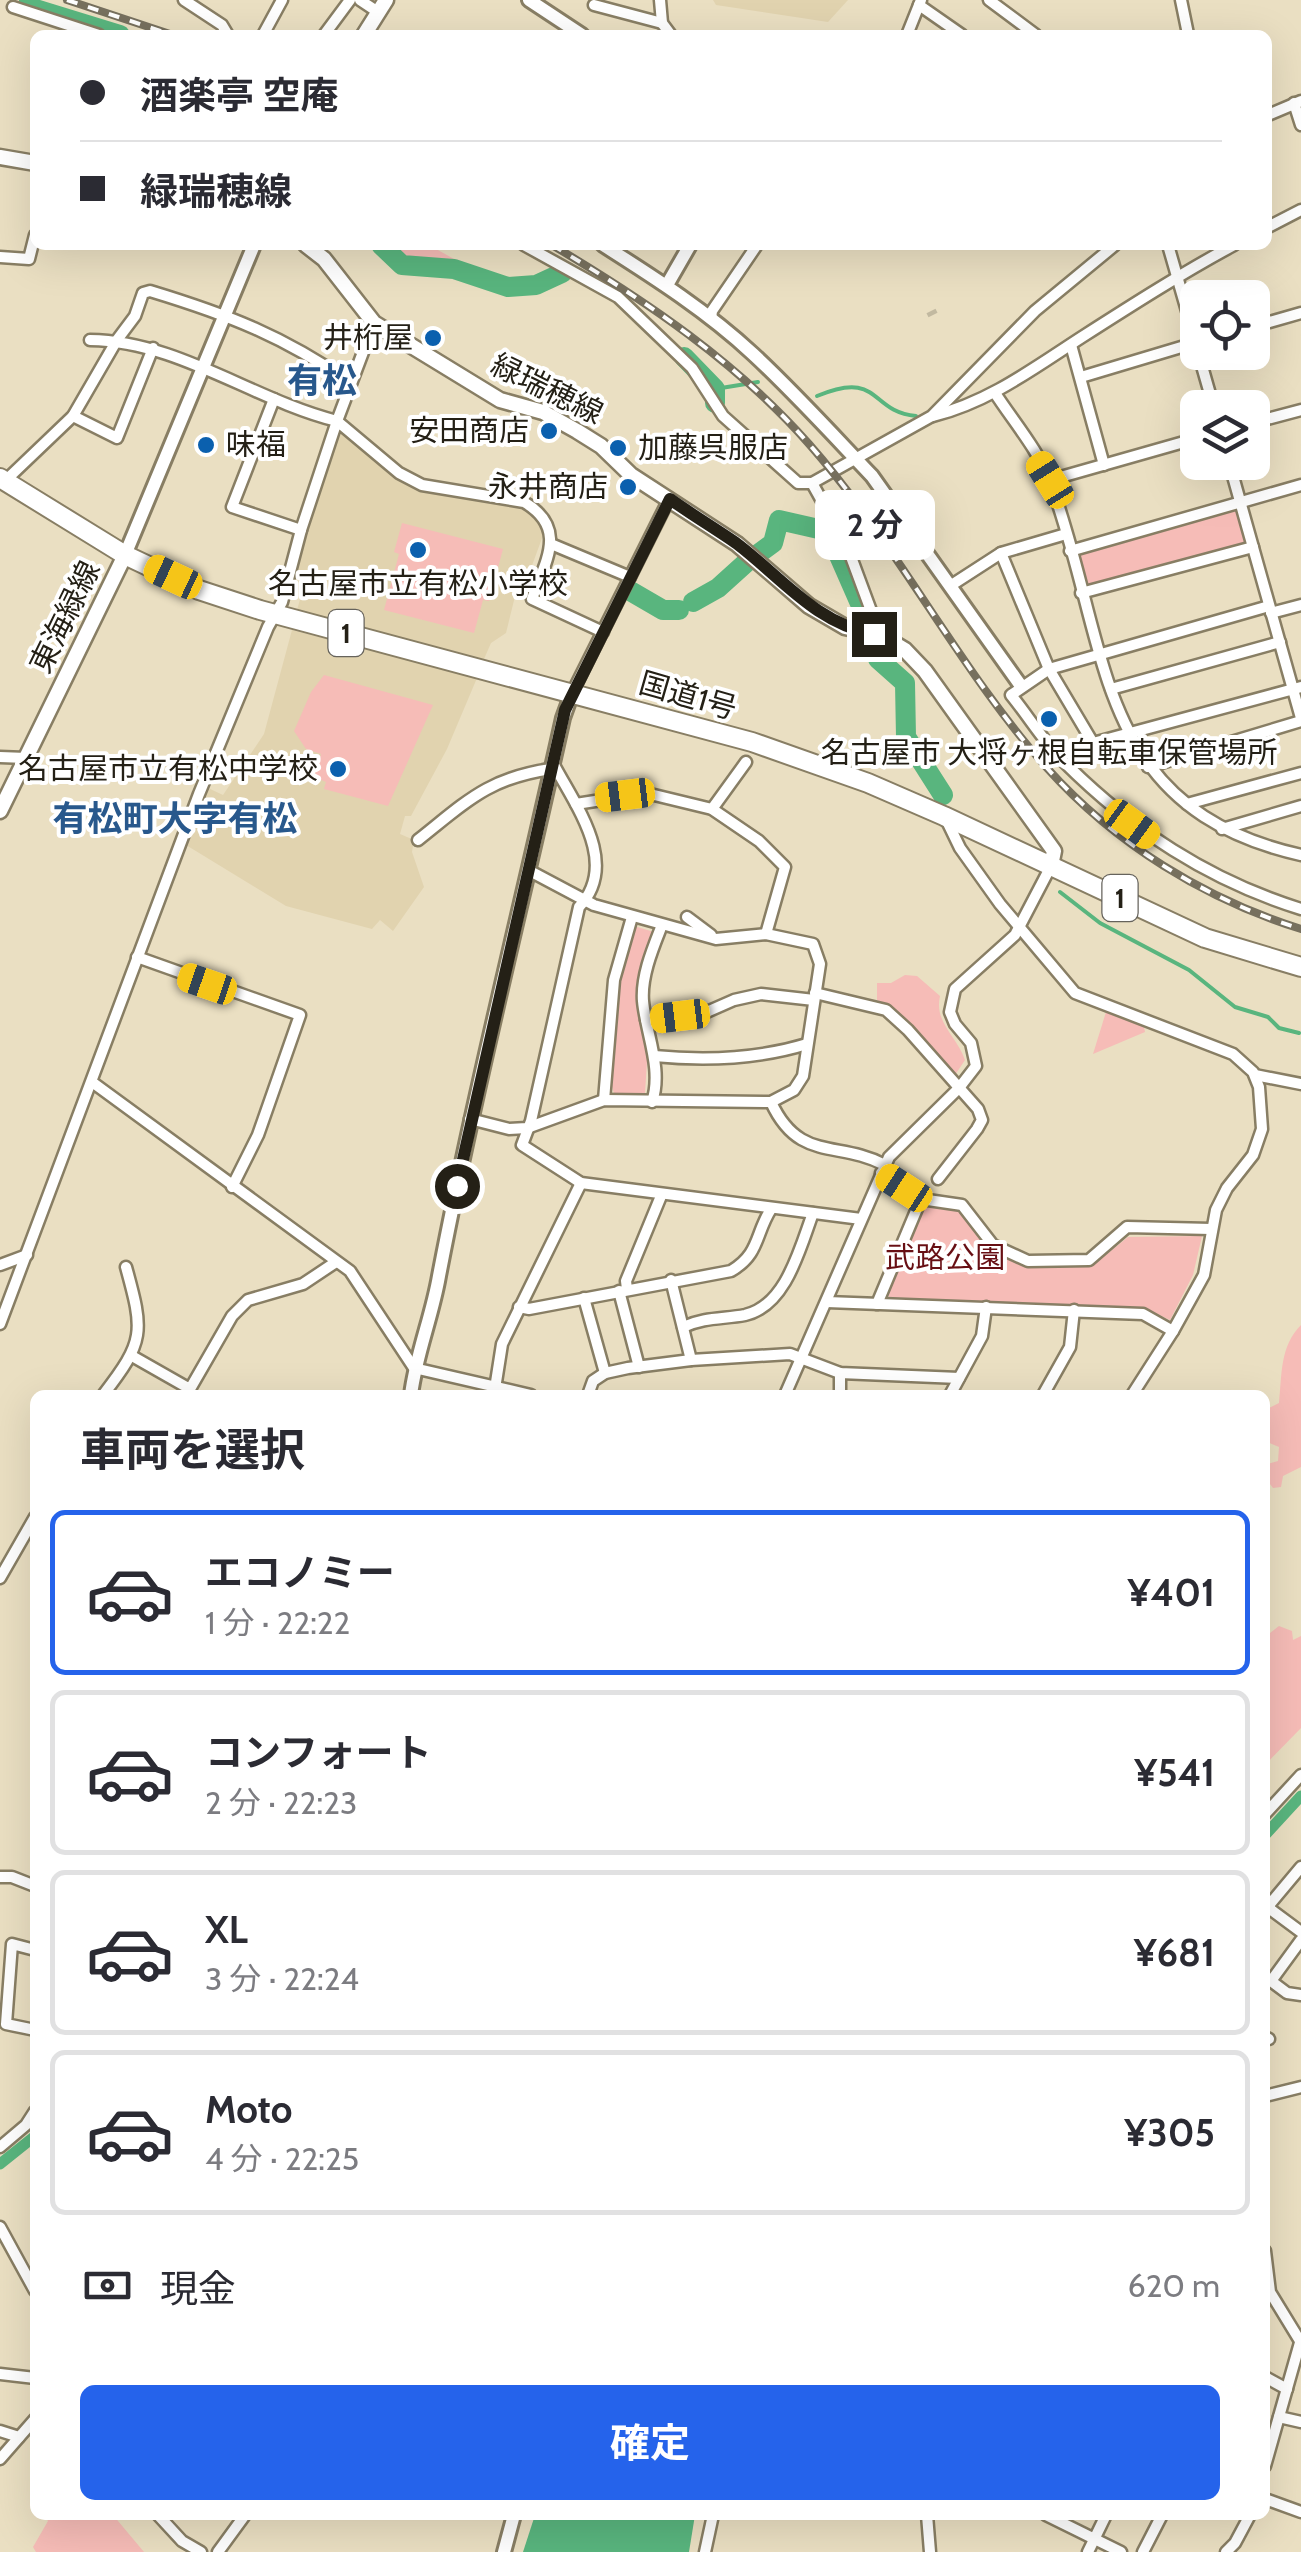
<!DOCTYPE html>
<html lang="ja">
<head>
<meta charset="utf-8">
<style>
	:root { --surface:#fff; --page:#f2f2f3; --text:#2b2b33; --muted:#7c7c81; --line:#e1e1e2; --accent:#2563eb }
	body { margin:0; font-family:Cabin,"Noto Sans JP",sans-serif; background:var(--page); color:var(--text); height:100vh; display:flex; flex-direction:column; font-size:38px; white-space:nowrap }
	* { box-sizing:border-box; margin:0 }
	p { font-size:32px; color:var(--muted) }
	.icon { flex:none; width:55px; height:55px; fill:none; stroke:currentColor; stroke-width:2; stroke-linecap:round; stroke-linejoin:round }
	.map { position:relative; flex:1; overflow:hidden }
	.side { position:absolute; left:30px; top:1390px; width:1240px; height:1130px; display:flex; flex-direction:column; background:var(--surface); border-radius:15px; box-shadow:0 10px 40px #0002 }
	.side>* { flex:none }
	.banner { position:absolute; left:30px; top:30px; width:1242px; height:220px; border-radius:15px; box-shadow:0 10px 40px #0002; display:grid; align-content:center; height:220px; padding:0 50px; background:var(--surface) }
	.fabs { position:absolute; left:1180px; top:280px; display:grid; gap:20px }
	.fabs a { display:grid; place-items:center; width:90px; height:90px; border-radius:15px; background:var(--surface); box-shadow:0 10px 40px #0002; font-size:50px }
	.end { position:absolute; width:45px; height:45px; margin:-22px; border:12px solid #242016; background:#fff; box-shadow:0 0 0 5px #fff }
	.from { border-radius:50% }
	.bubble { position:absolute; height:70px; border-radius:15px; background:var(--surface); box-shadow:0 10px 40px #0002; font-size:32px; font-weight:700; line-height:70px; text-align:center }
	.car { position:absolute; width:30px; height:60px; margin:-30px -15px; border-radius:12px; box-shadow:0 0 8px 2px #0007; background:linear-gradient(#f5c518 24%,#345 0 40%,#f5c518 0 76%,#345 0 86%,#f5c518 0) }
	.banner b { display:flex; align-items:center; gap:35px; height:95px; font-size:38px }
	.banner b+b { border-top:2px solid var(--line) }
	.banner i { width:25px; height:25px; background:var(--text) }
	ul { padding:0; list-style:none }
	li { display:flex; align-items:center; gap:30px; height:165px; margin:0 20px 15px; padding:0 30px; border:5px solid var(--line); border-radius:15px }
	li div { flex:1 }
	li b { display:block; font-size:38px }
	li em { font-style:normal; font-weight:700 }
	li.current { border-color:var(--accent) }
	li>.icon { width:90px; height:90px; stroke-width:1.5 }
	h2 { padding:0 50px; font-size:45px; line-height:120px }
	.pay { display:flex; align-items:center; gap:25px; height:110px; padding:0 50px; font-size:38px }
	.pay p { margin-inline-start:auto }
	.action { display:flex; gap:20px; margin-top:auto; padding:20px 50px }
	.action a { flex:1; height:115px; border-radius:15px; background:var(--accent); color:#fff; font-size:40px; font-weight:700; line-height:115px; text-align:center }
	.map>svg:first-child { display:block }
</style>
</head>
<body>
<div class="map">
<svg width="1301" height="2552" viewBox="0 0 1301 2552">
	<rect width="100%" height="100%" fill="#eadfc2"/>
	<g fill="#e1d3af">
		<polygon points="713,0 848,0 828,22 716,5"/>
		<polygon points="341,433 397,477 421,489 523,506 536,514 545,530 530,571 520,576 506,633 491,643 484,659 297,610 307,575 291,570 336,434"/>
		<polygon points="292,630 477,678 447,749 411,816 405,816 400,834 414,840 412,852 424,887 393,931 380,920 372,929 286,906 186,845 208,788 223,795 264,734"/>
	</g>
	<g fill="#f6bcb7">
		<path d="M 387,245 L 429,245 L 472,269 L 470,272 C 438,261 408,271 385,247 Z"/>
		<polygon points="1234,511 1239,514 1247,539 1244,544 1090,588 1086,585 1078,558 1080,554"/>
		<polygon points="402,523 503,549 489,601 483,600 474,633 384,610 399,554 394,552"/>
		<polygon points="324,675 433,705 388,806 324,789 326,782 314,777 321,754 306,749 294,731 311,692"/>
		<path d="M 634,926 L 654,932 L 639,985 L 647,1061 L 645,1093 L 614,1093 C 599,1051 621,968 634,926 Z"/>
		<path d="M 905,975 L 917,976 L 940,996 C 934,1023 957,1036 965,1060 L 955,1075 L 898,1012 L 877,1000 L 877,983 L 891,983 Z"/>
		<polygon points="1106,1012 1144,1027 1145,1032 1093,1054"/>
		<polygon points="924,1204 958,1209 992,1251 1029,1267 1091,1267 1128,1237 1202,1236 1193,1275 1170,1320 1145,1308 890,1299 887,1293"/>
		<path d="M 1301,1325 L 1301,1467 L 1283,1476 L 1281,1487 L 1273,1488 L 1267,1480 L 1267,1464 L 1278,1461 L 1279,1447 L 1265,1441 L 1265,1410 L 1279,1403 C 1282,1374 1280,1346 1301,1325 Z"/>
		<polygon points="1279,1626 1292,1631 1293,1640 1301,1636 1301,1728 1265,1765 1265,1637"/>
		<polygon points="44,2515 113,2515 144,2552 36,2552 33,2547 48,2521"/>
	</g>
	<polygon fill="#59b57e" points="535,2515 695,2515 689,2552 523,2552"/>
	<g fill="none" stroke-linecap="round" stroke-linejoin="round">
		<g stroke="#59b57e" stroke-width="4">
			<polyline points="715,389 758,382"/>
			<path d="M 817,396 C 881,369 869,412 916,416"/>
			<polyline points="1060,892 1100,923 1189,970 1235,1007 1268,1017 1279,1028 1299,1033"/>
		</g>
		<g stroke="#59b57e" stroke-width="11">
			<polyline points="1265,1835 1301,1796"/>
			<polyline points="0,2164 35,2136"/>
		</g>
		<g stroke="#59b57e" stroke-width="20">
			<polyline points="29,0 32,8 120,35"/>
			<polyline points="381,245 402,265 454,269 508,287 536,285 562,273"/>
			<polyline points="684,357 715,389 715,403"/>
			<polyline points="758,554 773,543 779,520 823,530 833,542 869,624 878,659 905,683 906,737 943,795"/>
			<polyline points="632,592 663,610 679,610"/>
			<polyline points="693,602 718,588 749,560"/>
		</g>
		<polyline stroke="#c2b9a0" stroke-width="10" stroke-dasharray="10 5" stroke-linecap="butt" points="931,311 933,315"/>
		<defs>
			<g id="minor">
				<polyline points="184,0 222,25 228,35"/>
				<polyline points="360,0 378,12"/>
				<polyline points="660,0 662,23 671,35"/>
				<polyline points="989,0 1036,35"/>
				<polyline points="1181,0 1188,34"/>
				<polyline points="594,5 662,23"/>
				<polyline points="919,5 962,35"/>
				<polyline points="13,7 99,35"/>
				<polyline points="263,35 282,0"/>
				<polyline points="324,35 350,0"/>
				<polyline points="907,35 921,0"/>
				<polyline points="1294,103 1301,125"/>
				<polyline points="1268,115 1301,101"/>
				<polyline points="1268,227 1301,210"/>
				<polyline points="524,245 618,297 692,368 723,416 798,483 812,483 932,416 1035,311 1115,245"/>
				<polyline points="1168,245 1198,349"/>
				<polyline points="0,257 29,259 35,235"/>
				<polyline points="711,319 712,311 757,245"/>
				<polyline points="1252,327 1301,313"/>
				<path d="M 90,340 C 178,341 253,400 337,421 L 374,323"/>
				<polyline points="1071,345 1104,465"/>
				<polyline points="1198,352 1214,408"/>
				<polyline points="1081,377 1198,342"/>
				<path d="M 995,393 C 1013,421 1040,452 1051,484 C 1111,647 1092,808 1301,855"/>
				<polyline points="274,399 232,507 301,530"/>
				<polyline points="73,416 117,438 153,348"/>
				<path d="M 933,416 C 989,402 1034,368 1082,337 C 1132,305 1182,273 1234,245"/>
				<polyline points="1252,423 1301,410"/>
				<polyline points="1229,462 1301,718"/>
				<polyline points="1050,480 1198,438"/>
				<path d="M 5,481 L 73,416 L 117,340 L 135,316 L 143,293 L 150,291 C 229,315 283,336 351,383"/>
				<polyline points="812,483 847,546 880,635"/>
				<polyline points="551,544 630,577"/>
				<polyline points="1070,551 1301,485"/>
				<polyline points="1001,553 1049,669 1093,743"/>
				<polyline points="950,586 1001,553 1066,534"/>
				<polyline points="1081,593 1253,547"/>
				<path d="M 1269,606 L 1049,669 L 1011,695 C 1029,717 1043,741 1063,761 C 1132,830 1208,880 1301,909"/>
				<polyline points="1271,613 1301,605"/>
				<polyline points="1111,689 1280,642"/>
				<polyline points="572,693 669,499"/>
				<polyline points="0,757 26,758"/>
				<path d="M 553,763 C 574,804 621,863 579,907 L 531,1121 L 522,1145 L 581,1183 L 861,1219"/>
				<polyline points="1070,767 1093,743 1301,687"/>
				<polyline points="1148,767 1301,721"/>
				<polyline points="576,804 646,793 712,809 759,841 785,867 766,934"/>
				<polyline points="1187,804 1301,773"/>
				<polyline points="712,809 746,762"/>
				<polyline points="945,817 960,848 1000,904 1075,993 1233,1054 1253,1072 1259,1087 1262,1129 1253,1155 1227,1188 1216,1210 1204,1275 1173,1331"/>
				<polyline points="1222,829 1301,806"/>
				<path d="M 418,840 C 466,802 488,778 551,769"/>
				<polyline points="687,917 711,935"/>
				<polyline points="137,957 300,1015 258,1135 232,1187"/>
				<polyline points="815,993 886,1010 908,1030 978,1109 982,1120 977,1129 938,1179"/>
				<polyline points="646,1020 702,1014 734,1000 761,994 814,1000"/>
				<path d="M 654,1056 C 705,1061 758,1059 807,1044"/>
				<polyline points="1255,1075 1301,1084"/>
				<polyline points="92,1082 350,1271 414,1368 531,1395"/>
				<polyline points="604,1100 614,980 632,917"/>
				<path d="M 652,1102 C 663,1069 646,1034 643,1001 C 641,976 653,948 662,925"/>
				<path d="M 771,1102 C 799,1163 838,1140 885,1165"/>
				<polyline points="470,1119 509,1129 527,1128 604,1100 771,1102 794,1090 803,1076 820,964 813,944 766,934 716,939 594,905 528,870"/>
				<polyline points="881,1173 921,1199 962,1205 993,1245 1028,1261 1089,1260 1127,1227 1211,1229"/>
				<polyline points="0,1265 27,1255"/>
				<polyline points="671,1280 691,1360"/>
				<polyline points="627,1289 626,1281 661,1196"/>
				<polyline points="619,1291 639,1367"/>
				<polyline points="584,1298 605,1373"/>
				<polyline points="827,1302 1143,1314 1173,1331 1132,1395"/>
				<polyline points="877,1304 921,1199"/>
				<path d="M 519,1307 L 529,1309 L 731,1271 C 760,1254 755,1234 771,1209"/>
				<path d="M 0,1324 L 199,794 L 268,627 L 282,602 L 301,530 L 337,421 L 399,473 L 422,485 L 524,502 C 568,528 546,560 532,599 L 603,632"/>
				<path d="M 683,1327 C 704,1317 724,1319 745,1315 C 786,1306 800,1248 813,1213"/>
				<polyline points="132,1356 190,1389 232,1316 248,1300 303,1284 336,1262"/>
				<path d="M 103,1395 C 145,1341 144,1332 126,1267"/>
				<polyline points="494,1395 502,1344 581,1183"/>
				<polyline points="588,1395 593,1381 605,1373 628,1368 691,1360 790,1354 840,1373 959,1378"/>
				<polyline points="785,1395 889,1157 959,1088 976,1066 971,1043 955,1024 950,1012 955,989 1015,935 1051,866"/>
				<polyline points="840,1395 840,1373"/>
				<polyline points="950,1395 982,1336 986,1307"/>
				<polyline points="1043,1395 1070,1347 1074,1310"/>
				<polyline points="0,1578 35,1517"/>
				<polyline points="1265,1814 1301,1775"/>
				<polyline points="1301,1867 1270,1904 1270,1909 1301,1932"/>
				<polyline points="0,1877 12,1877 35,1886"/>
				<polyline points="1301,1940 1271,1981 1287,1993 1301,1995"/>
				<polyline points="35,1950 12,1944 6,2024 35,2030"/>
				<polyline points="1265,2037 1269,2039"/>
				<polyline points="1265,2096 1301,2087"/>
				<polyline points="0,2147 26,2125 35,2111"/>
				<polyline points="0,2227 35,2291"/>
				<polyline points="1265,2251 1270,2292 1300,2341"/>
				<polyline points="0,2374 35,2378"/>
				<polyline points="1265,2377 1287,2389"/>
				<polyline points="1279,2417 1301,2422"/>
				<polyline points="0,2431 19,2437"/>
				<polyline points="0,2459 35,2419"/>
				<polyline points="1265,2466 1301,2339"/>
				<polyline points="1265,2499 1301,2512"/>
				<polyline points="158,2515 182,2541 201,2552"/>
				<polyline points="927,2515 930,2552"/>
				<polyline points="1046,2515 1121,2552"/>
				<polyline points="218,2552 245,2515"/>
				<polyline points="705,2552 713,2515"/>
				<polyline points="1088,2552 1106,2515"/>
				<polyline points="1143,2552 1162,2515"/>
				<polyline points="1226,2552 1235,2543 1250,2515"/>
			</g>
			<g id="tertiary">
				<polyline points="529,0 582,35"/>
				<path d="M 603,245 C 655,278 708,312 753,354 C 794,392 833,435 872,476 L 1021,686"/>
				<polyline points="667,285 690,245"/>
				<polyline points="125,555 254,245"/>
				<path d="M 411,1395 C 416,1354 432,1317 439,1276 C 475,1089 522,904 563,718 L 572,693"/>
				<polyline points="504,2552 514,2515"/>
			</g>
			<g id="secondary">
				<polyline points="364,35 386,0"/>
				<polyline points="0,157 35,163"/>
				<polyline points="306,245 324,259 374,323 500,400 543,412 577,431 601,446 631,475 737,544 809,606 845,627 880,635 905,650 925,671 1054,851 1051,866"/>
				<polyline points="0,811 125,555"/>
			</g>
			<polyline id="trunk" points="0,478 125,555 199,590 260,610 752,742 868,783 944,816 1205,938 1301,967"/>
		</defs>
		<use href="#minor" stroke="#887e64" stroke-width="15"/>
		<use href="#tertiary" stroke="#887e64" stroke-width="18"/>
		<use href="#secondary" stroke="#887e64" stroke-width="19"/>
		<use href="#trunk" stroke="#887e64" stroke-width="22"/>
		<use href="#minor" stroke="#fff" stroke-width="10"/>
		<use href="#tertiary" stroke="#fff" stroke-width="12"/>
		<use href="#secondary" stroke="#fff" stroke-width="14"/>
		<use href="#trunk" stroke="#fff" stroke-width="18"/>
		<defs>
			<g id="rail">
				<polyline points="67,0 173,35"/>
				<path d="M 552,245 C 646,301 737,362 809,444 C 898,545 958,668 1047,768 C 1115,844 1205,899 1301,929"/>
			</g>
		</defs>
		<use href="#rail" stroke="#77705e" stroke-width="8"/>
		<use href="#rail" stroke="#fff" stroke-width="4" stroke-dasharray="11" stroke-linecap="butt"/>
	</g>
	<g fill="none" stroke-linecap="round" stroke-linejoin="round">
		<path stroke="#242016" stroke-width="12" d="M 457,1186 L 565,710 L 670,499 C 691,514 714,528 736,543 C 780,576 816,624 874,634"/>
	</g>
	<g fill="#0b60ae" stroke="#fff" stroke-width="4">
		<circle cx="433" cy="338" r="10"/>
		<circle cx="549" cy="431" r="10"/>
		<circle cx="206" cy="445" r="10"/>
		<circle cx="618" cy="448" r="10"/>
		<circle cx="628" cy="487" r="10"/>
		<circle cx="418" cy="550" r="10"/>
		<circle cx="1049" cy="719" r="10"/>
		<circle cx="338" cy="769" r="10"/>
	</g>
	<g text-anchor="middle" stroke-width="8" stroke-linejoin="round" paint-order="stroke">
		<g fill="#fff" stroke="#66635c" stroke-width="2.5">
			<rect x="328.5" y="610" width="35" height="46" rx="8"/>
			<rect x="1102.5" y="875" width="35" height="46" rx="8"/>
		</g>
		<g font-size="28" font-weight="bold" fill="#242016">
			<text x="346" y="643">1</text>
			<text x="1120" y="908">1</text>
		</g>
		<g font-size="30" fill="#242016" stroke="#fff" text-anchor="end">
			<text x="413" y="348">井桁屋</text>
			<text x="529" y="441">安田商店</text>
			<text x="226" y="455" text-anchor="start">味福</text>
			<text x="638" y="458" text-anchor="start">加藤呉服店</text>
			<text x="608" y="497">永井商店</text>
			<text x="418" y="594" text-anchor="middle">名古屋市立有松小学校</text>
			<text x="1049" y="763" text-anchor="middle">名古屋市 大将ヶ根自転車保管場所</text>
			<text x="318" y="779">名古屋市立有松中学校</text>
		</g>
		<g font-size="30" fill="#242016" stroke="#fff">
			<text transform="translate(547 389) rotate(26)" y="10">緑瑞穂線</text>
			<text transform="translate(65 617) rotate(-64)" y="10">東海緑線</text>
			<text transform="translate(688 696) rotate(16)" y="10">国道1号</text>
		</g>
		<g font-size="30" fill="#680f14" stroke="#fff">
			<text x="945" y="1268">武路公園</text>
		</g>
		<g font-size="35" font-weight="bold" fill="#28588c" stroke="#fff">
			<text x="322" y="393">有松</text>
			<text x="175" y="831">有松町大字有松</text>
		</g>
	</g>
</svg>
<div class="fabs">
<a><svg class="icon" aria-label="locate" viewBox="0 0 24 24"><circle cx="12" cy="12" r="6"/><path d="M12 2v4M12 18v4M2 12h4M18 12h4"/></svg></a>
<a><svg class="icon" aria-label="layers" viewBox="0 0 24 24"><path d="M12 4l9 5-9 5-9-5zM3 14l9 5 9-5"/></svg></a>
</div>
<i class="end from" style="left:457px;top:1186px"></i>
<i class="end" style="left:874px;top:634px"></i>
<div class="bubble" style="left:815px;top:490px;width:120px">2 分</div>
<i class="car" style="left:1050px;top:480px;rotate:328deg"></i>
<i class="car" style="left:173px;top:577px;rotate:295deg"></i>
<i class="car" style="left:625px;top:795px;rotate:263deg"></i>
<i class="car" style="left:1132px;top:824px;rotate:126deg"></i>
<i class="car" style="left:207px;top:984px;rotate:289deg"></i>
<i class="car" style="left:680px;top:1016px;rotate:263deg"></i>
<i class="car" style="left:904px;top:1188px;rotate:303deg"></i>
<div class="banner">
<b><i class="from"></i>酒楽亭 空庵</b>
<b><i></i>緑瑞穂線</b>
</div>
<section class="side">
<h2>車両を選択</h2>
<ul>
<li class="current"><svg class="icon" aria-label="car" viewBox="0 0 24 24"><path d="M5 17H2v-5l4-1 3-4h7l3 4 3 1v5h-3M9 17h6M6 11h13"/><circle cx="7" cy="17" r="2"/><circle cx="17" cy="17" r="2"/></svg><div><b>エコノミー</b><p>1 分 · 22:22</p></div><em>¥401</em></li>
<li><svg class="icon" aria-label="car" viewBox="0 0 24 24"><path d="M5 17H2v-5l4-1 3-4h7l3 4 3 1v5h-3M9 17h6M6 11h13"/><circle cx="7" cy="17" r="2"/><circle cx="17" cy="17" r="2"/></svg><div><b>コンフォート</b><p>2 分 · 22:23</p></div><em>¥541</em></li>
<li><svg class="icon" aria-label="car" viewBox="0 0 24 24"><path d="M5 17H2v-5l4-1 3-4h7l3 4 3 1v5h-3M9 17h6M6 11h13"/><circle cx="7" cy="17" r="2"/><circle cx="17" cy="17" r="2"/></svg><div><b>XL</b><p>3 分 · 22:24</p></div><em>¥681</em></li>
<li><svg class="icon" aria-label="car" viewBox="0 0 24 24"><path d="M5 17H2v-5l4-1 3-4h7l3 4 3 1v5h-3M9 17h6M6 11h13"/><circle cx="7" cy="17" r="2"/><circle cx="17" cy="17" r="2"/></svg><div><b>Moto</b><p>4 分 · 22:25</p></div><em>¥305</em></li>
</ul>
<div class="pay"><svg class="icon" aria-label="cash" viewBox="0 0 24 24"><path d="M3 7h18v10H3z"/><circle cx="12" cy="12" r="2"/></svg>現金<p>620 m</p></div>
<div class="action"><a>確定</a></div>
</section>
</div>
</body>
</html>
